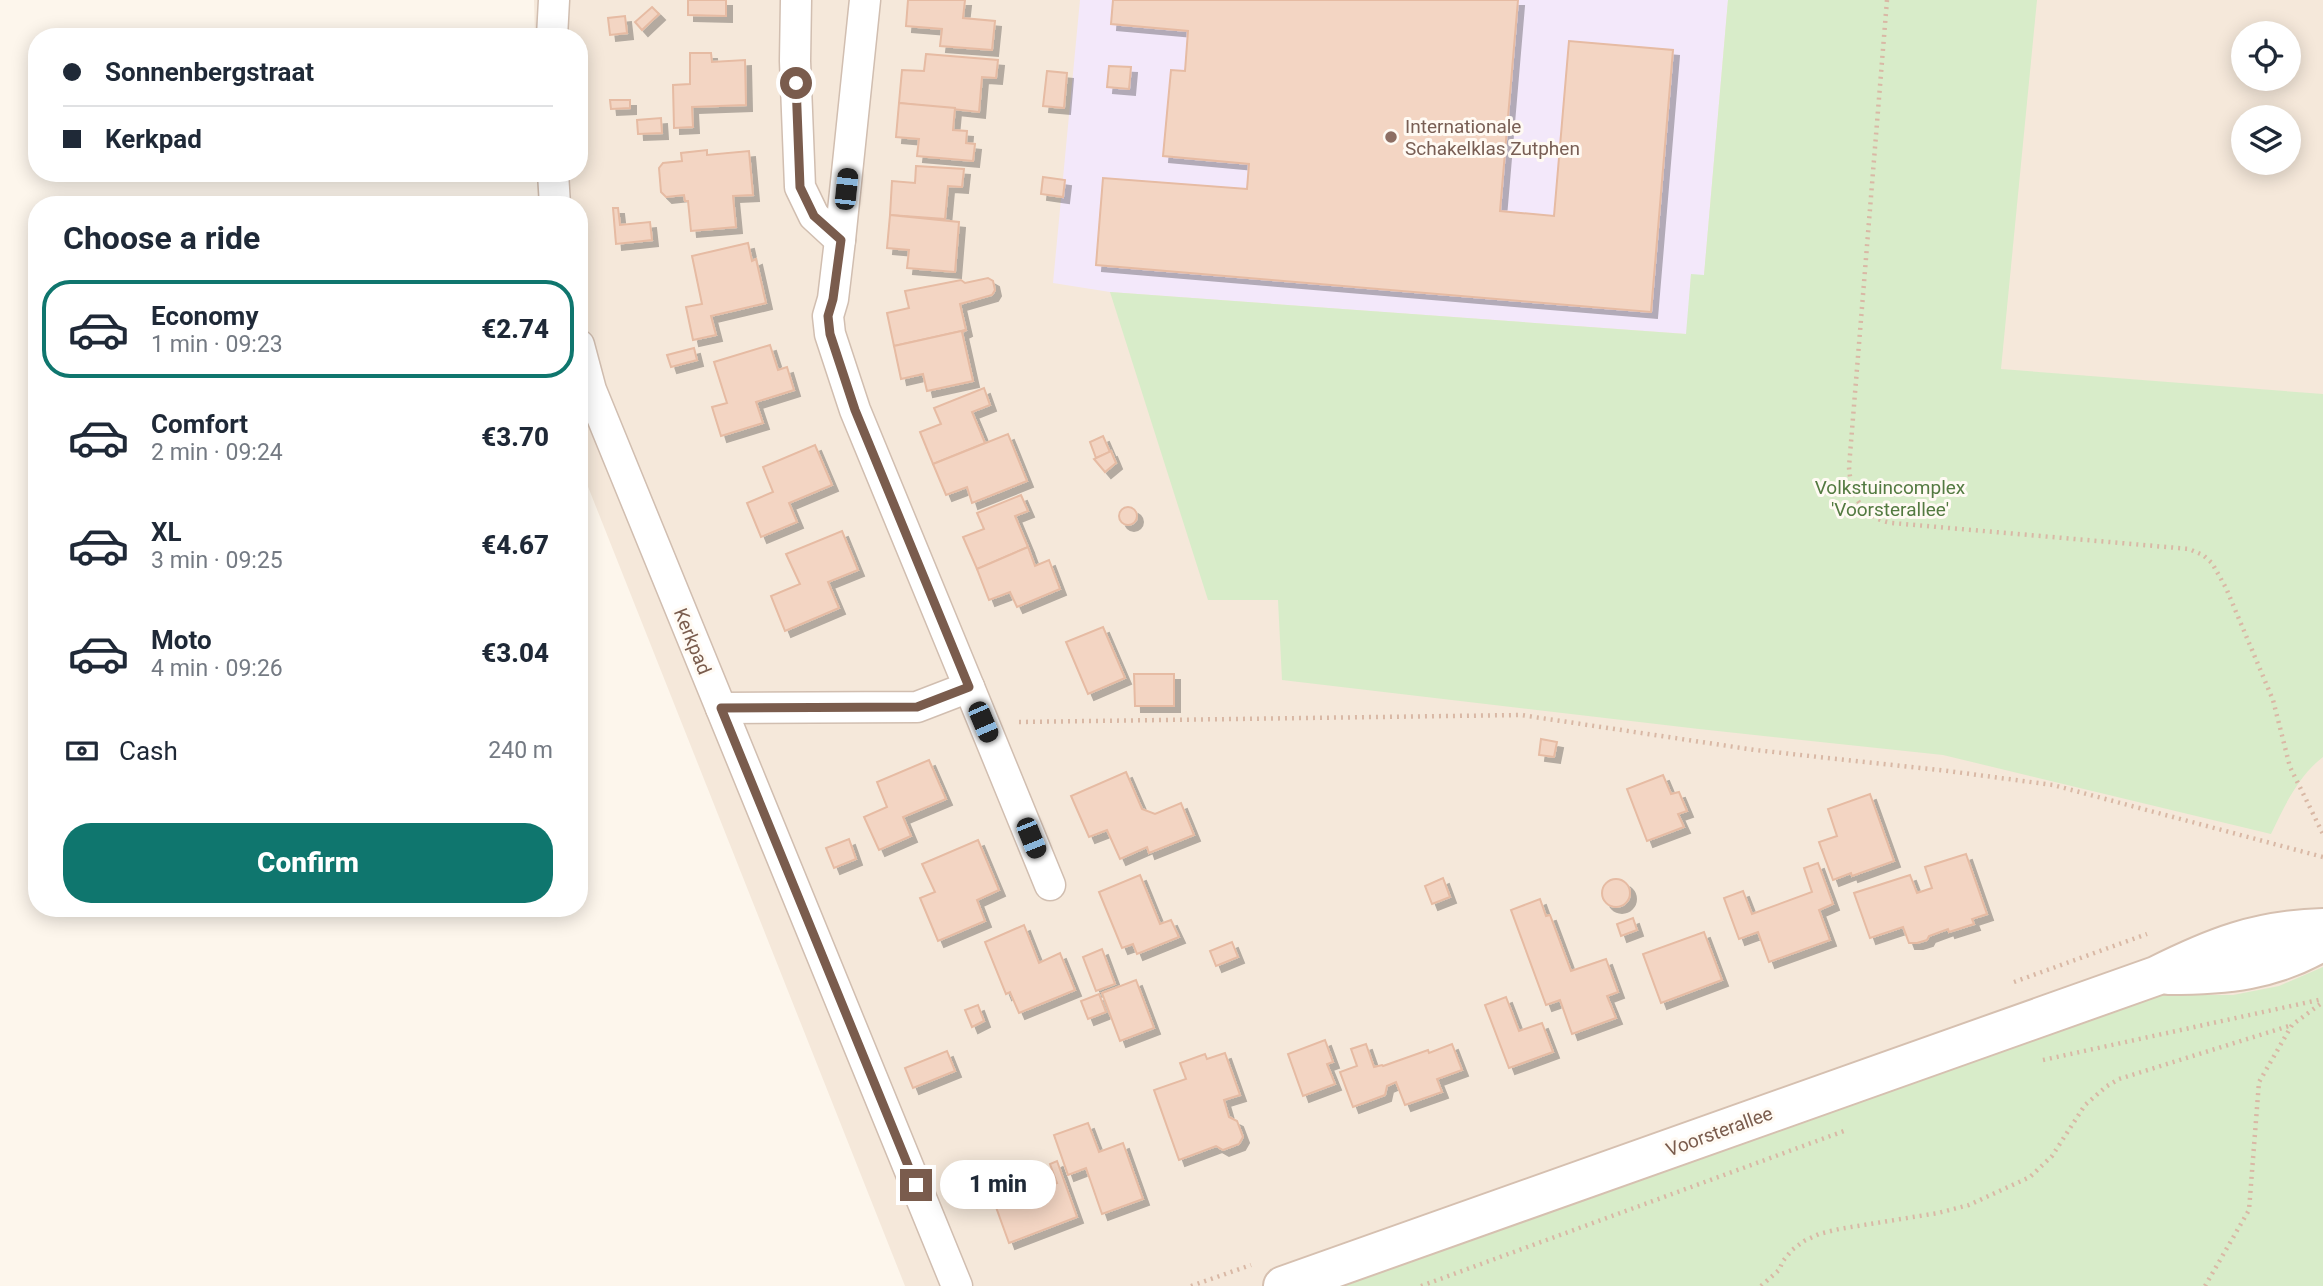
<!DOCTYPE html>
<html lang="en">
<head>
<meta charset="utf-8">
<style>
	:root { --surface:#fff; --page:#f2f2f3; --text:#1f2937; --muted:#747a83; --line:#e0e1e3; --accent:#0f766e }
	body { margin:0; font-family:Roboto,sans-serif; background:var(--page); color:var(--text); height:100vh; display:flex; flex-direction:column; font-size:26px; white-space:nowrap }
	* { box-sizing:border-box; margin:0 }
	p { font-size:23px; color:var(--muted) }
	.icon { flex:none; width:38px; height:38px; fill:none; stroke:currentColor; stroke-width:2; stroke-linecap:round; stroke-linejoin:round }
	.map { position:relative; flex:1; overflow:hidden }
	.sheet { position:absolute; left:28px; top:196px; width:560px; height:721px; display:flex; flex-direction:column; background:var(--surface); border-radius:28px; box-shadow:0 4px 18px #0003 }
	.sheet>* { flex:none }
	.banner { position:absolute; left:28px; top:28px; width:560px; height:154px; border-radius:28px; box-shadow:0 4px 18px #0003; display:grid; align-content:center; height:154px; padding:0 35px; background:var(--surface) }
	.tools { position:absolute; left:2231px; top:21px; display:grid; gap:14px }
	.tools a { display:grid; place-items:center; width:70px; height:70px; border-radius:50%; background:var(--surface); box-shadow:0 4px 18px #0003; font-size:35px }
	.end { position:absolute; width:32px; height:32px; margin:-16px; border:9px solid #7a5c4d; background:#fff; box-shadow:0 0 0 4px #fff }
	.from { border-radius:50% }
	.bubble { position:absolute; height:49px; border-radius:24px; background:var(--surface); box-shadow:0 4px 18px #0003; font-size:23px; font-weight:800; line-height:49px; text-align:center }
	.car { position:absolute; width:21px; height:42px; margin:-21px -10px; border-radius:9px; box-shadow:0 0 5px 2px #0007; background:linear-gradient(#222 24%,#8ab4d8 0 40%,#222 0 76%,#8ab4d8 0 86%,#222 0) }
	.banner b { display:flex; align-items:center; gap:24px; height:66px; font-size:26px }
	.banner b+b { border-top:2px solid var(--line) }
	.banner i { width:18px; height:18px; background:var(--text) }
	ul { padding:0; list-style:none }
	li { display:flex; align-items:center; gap:21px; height:98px; margin:0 14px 10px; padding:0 21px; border:4px solid transparent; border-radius:28px }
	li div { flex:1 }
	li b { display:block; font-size:26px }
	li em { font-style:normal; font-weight:800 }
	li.active { border-color:var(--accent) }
	li>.icon { width:63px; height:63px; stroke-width:1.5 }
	h2 { padding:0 35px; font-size:32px; line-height:84px }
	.pay { display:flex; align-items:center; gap:18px; height:77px; padding:0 35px; font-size:26px }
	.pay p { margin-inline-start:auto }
	.button { display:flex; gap:14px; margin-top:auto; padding:14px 35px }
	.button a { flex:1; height:80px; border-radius:28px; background:var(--accent); color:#fff; font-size:28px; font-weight:800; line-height:80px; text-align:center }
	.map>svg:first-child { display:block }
</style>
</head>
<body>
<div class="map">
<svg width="2323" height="1286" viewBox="0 0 2323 1286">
	<defs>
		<filter id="shadow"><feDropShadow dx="6" dy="6" stdDeviation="0" flood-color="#0004"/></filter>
	</defs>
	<rect width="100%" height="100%" fill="#fdf6ec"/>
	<path fill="#f5e8da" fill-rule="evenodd" d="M 534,0 L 2323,0 L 2323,1286 L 905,1286 L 579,464 L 579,205 L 538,205 L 537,173 L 579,173 L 579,37 L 535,37 ZM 2244,33 L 2289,33 L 2289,79 L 2244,79 ZM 2244,117 L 2289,117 L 2289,163 L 2244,163 Z"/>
	<polygon fill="#f3e8fa" points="1080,0 1728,0 1704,275 1691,275 1687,334 1110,292 1053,283"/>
	<g fill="#d8ecc9">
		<path d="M 1728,0 L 2037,0 L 2001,369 L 2323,394 L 2323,757 C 2298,776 2284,807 2271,834 L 1943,755 L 1699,729 L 1282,680 L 1278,600 L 1208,600 L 1110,292 L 1686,334 L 1691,274 L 1704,275 Z"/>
		<polygon points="2323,967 2323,1286 1342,1286 1904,1085 2129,1001 2166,995 2233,995 2279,986"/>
	</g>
	<g fill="#f3d5c3" stroke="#e6bba3" stroke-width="2" filter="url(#shadow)">
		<polygon points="688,0 726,0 726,16 688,15"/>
		<polygon points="908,0 965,0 963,18 995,21 992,50 940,46 942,29 906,26"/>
		<polygon points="1113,0 1518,0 1500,211 1554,216 1569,41 1673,50 1651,312 1096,265 1103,178 1247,189 1249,164 1163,156 1171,70 1185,71 1188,31 1111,24"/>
		<polygon points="652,7 659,14 642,30 635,22"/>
		<polygon points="625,16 627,33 610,35 608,18"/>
		<polygon points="690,53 711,53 712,62 745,60 746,105 692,107 693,127 674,128 673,85 690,84"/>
		<polygon points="926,54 998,60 996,78 982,77 979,112 899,103 902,70 924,71"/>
		<polygon points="1109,66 1131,67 1129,89 1107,87"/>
		<polygon points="1047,71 1067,73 1064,108 1043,106"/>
		<polygon points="610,100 630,100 630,108 611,109"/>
		<polygon points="899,103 955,108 953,130 967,131 966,143 975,144 973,161 917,156 919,139 896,137"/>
		<polygon points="661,118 662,133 638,134 637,120"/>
		<polygon points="707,150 707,155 749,151 753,195 733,196 736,227 691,231 688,201 685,201 684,195 666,197 661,192 659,168 663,163 682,161 681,153"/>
		<polygon points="916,166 964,169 962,187 948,186 945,219 890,215 892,181 915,183"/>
		<polygon points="1043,177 1065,180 1063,197 1041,194"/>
		<polygon points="613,208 618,208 620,225 650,222 652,240 616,244"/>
		<polygon points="890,215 959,222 955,272 907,268 909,250 887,248"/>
		<polygon points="748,243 752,261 756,259 766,303 711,316 716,335 693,340 686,307 702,304 692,256"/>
		<polygon points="988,278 993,281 995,290 992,295 960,304 966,330 894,346 887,313 909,308 905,291 961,280 965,283"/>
		<polygon points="966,330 962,332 973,381 927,391 923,374 901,379 894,346"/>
		<polygon points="770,345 778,370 787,367 794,390 756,402 763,423 721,436 712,407 727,403 714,362"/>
		<polygon points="694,348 697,360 671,367 667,355"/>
		<polygon points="984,388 990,405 972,412 985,443 933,464 920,432 941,424 934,408"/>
		<polygon points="1008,434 1027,481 972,503 967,487 946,495 933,464"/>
		<polygon points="1103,436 1110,452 1096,458 1090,442"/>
		<polygon points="815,445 832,485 789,503 797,522 761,537 747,503 773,492 763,467"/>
		<polygon points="1111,451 1116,463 1105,472 1094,459"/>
		<polygon points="1021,495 1028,511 1015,516 1028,547 977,569 963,537 984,529 977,513"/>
		<circle cx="1128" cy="516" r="9"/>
		<polygon points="842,531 858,570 828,582 839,608 785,631 771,596 800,584 786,554"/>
		<polygon points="1028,547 1035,566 1049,560 1060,589 1017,607 1010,592 989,600 977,569"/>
		<polygon points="1103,627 1125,678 1088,694 1066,642"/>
		<polygon points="1134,674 1174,674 1174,706 1135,706"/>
		<polygon points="1541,739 1557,742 1554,757 1539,755"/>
		<polygon points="929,760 946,799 903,817 911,836 879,850 864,817 887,807 877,782"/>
		<polygon points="1126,772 1142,809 1155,814 1181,803 1194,835 1149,853 1147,847 1120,859 1107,830 1089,837 1071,796"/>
		<polygon points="1663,775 1671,794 1679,792 1687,811 1678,814 1684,827 1647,841 1627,789"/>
		<polygon points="1870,794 1894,861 1852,876 1851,873 1833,880 1819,842 1837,836 1828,809"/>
		<polygon points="849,839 856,859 834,868 826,848"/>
		<polygon points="978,840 999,890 977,900 985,921 938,941 920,898 935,892 922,864"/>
		<polygon points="1966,854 1987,914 1972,919 1974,924 1949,932 1948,929 1929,936 1927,940 1917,943 1909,943 1903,927 1870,938 1854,893 1910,875 1917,893 1932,888 1925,867"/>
		<polygon points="1818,863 1833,904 1819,910 1830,940 1769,962 1758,932 1739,939 1724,898 1743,891 1752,914 1812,892 1804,868"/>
		<polygon points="1140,875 1160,924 1171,920 1179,937 1137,954 1133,944 1122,948 1099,892"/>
		<polygon points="1443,878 1450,897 1432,904 1425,886"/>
		<circle cx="1616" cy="893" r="14"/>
		<polygon points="1540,899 1546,916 1550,915 1571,971 1606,959 1618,992 1607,996 1616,1018 1572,1034 1560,1000 1546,1005 1511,910"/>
		<polygon points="1633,918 1637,930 1621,936 1617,924"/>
		<polygon points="1024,925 1039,963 1060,953 1075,990 1019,1013 1010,992 1006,994 985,942"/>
		<polygon points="1704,932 1722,980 1661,1003 1643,954"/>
		<polygon points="1232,942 1238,957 1216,966 1210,951"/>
		<polygon points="1102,949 1115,984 1096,991 1083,957"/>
		<polygon points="1136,980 1154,1028 1120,1041 1102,993"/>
		<polygon points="1099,994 1106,1012 1088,1019 1081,1001"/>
		<polygon points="1506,997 1519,1031 1542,1023 1553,1052 1509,1068 1485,1005"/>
		<polygon points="978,1005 984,1021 972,1027 965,1010"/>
		<polygon points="1325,1040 1333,1062 1327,1064 1335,1084 1303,1096 1288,1054"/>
		<polygon points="1366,1044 1374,1067 1382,1065 1383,1066 1428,1050 1429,1053 1452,1044 1462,1070 1437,1079 1442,1092 1405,1105 1396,1082 1387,1086 1385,1095 1353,1107 1340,1072 1357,1066 1351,1049"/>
		<polygon points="947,1051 955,1071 913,1088 905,1068"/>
		<polygon points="1225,1053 1240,1095 1224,1100 1229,1117 1237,1121 1243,1137 1239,1144 1223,1150 1216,1146 1179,1160 1154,1090 1186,1079 1180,1063 1205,1054 1207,1059"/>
		<polygon points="1088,1123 1099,1152 1123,1143 1143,1199 1102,1214 1086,1168 1068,1175 1054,1135"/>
		<polygon points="1057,1161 1077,1217 1009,1243 988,1185 1025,1171 1032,1190 1057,1183 1050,1164"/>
	</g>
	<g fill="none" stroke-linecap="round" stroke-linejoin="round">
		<defs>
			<g id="street">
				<polyline points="796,0 795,61 800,187 814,216 840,240"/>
				<polyline points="552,37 554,0"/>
				<polyline points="553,173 555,205"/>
				<polyline points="579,345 591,390 957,1286"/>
				<polyline points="969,687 1050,885"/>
				<polyline points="721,708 917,707 969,687 855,410 830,334 828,316 833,299 840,240 865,0"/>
			</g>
			<g id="secondary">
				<path d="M 2168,975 C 2225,975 2273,971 2323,941"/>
				<path d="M 1283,1286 L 2156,976 C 2214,947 2257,930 2323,928"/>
			</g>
		</defs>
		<use href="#street" stroke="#d1beb0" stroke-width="33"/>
		<use href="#secondary" stroke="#d6c0b0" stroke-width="42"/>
		<g stroke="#d9b8a5" stroke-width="4.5" stroke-dasharray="2 5" stroke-linecap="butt">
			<path d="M 1887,0 L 1849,467 C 1851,496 1862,518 1892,523 L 2189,549 L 2203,555 L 2212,563 L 2226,588 L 2273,700 L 2290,767 L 2323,834"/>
			<polyline points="1019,722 1521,715 1755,750 1948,771 2053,785 2323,857"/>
			<polyline points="2014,982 2147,934"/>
			<polyline points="2043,1060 2323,999"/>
			<polyline points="1191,1286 1251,1265"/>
			<polyline points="1421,1286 1844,1131"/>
			<polyline points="1761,1286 1779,1270 1783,1261 1792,1250 1804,1241 1819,1234 1839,1229 1938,1213 1969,1205 2030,1177 2052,1156 2085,1105 2107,1086 2119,1079 2292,1025"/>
			<polyline points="2205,1286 2249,1210 2259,1082 2292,1025 2323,1002"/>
		</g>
		<use href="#street" stroke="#fff" stroke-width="30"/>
		<use href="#secondary" stroke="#fff" stroke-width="38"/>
	</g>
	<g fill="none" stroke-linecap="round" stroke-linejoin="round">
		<polyline stroke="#7a5c4d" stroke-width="9" points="796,83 800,187 814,216 841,240 833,299 828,316 830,334 855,410 969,687 917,707 721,708 916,1185"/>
	</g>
	<circle fill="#8d6e63" stroke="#fffaf3" stroke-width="2.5" cx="1391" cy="137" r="7"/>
	<g text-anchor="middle" stroke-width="6" stroke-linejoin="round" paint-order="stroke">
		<g font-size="19" fill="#785e54" stroke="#fffaf3" text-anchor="start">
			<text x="1405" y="133">Internationale<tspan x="1405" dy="22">Schakelklas Zutphen</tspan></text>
		</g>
		<g font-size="19" fill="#537a41" stroke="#fffaf3">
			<text x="1890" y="494">Volkstuincomplex<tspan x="1890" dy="22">'Voorsterallee'</tspan></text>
		</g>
		<g font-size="19" fill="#7a5c4d" stroke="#fffaf3">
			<text transform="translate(693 641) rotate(68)" y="7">Kerkpad</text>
			<text transform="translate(1719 1131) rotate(-20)" y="7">Voorsterallee</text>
		</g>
	</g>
</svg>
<div class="tools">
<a><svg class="icon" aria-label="locate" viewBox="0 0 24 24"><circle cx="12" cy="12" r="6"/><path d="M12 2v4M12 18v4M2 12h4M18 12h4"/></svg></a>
<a><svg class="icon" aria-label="layers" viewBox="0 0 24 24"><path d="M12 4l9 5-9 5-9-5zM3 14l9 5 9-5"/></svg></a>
</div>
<i class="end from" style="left:796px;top:83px"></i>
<i class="end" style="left:916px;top:1185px"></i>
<div class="bubble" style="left:940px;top:1160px;width:116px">1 min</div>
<i class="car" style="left:846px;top:189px;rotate:6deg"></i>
<i class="car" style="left:983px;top:722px;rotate:157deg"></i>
<i class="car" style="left:1031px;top:838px;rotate:158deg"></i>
<div class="banner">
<b><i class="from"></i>Sonnenbergstraat</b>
<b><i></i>Kerkpad</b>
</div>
<section class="sheet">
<h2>Choose a ride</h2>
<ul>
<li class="active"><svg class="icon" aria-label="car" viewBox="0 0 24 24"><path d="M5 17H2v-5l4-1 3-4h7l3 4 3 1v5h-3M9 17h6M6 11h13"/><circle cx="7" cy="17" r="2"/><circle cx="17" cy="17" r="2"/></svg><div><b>Economy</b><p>1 min · 09:23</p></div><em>€2.74</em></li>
<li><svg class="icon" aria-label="car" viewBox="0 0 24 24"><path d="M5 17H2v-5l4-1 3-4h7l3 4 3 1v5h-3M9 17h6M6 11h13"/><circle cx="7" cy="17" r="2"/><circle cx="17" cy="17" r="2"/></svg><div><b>Comfort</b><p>2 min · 09:24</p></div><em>€3.70</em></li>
<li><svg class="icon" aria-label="car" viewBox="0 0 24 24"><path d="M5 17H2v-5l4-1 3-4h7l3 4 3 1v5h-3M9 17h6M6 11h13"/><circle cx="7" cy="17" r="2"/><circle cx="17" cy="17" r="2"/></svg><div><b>XL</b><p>3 min · 09:25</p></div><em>€4.67</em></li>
<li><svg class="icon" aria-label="car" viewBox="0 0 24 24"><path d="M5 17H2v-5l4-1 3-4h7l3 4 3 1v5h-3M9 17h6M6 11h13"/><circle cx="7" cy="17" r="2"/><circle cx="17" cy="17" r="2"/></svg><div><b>Moto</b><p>4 min · 09:26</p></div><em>€3.04</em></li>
</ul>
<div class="pay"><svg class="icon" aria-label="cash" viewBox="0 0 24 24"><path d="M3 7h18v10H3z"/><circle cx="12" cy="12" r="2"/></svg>Cash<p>240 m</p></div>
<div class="button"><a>Confirm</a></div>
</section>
</div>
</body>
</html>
